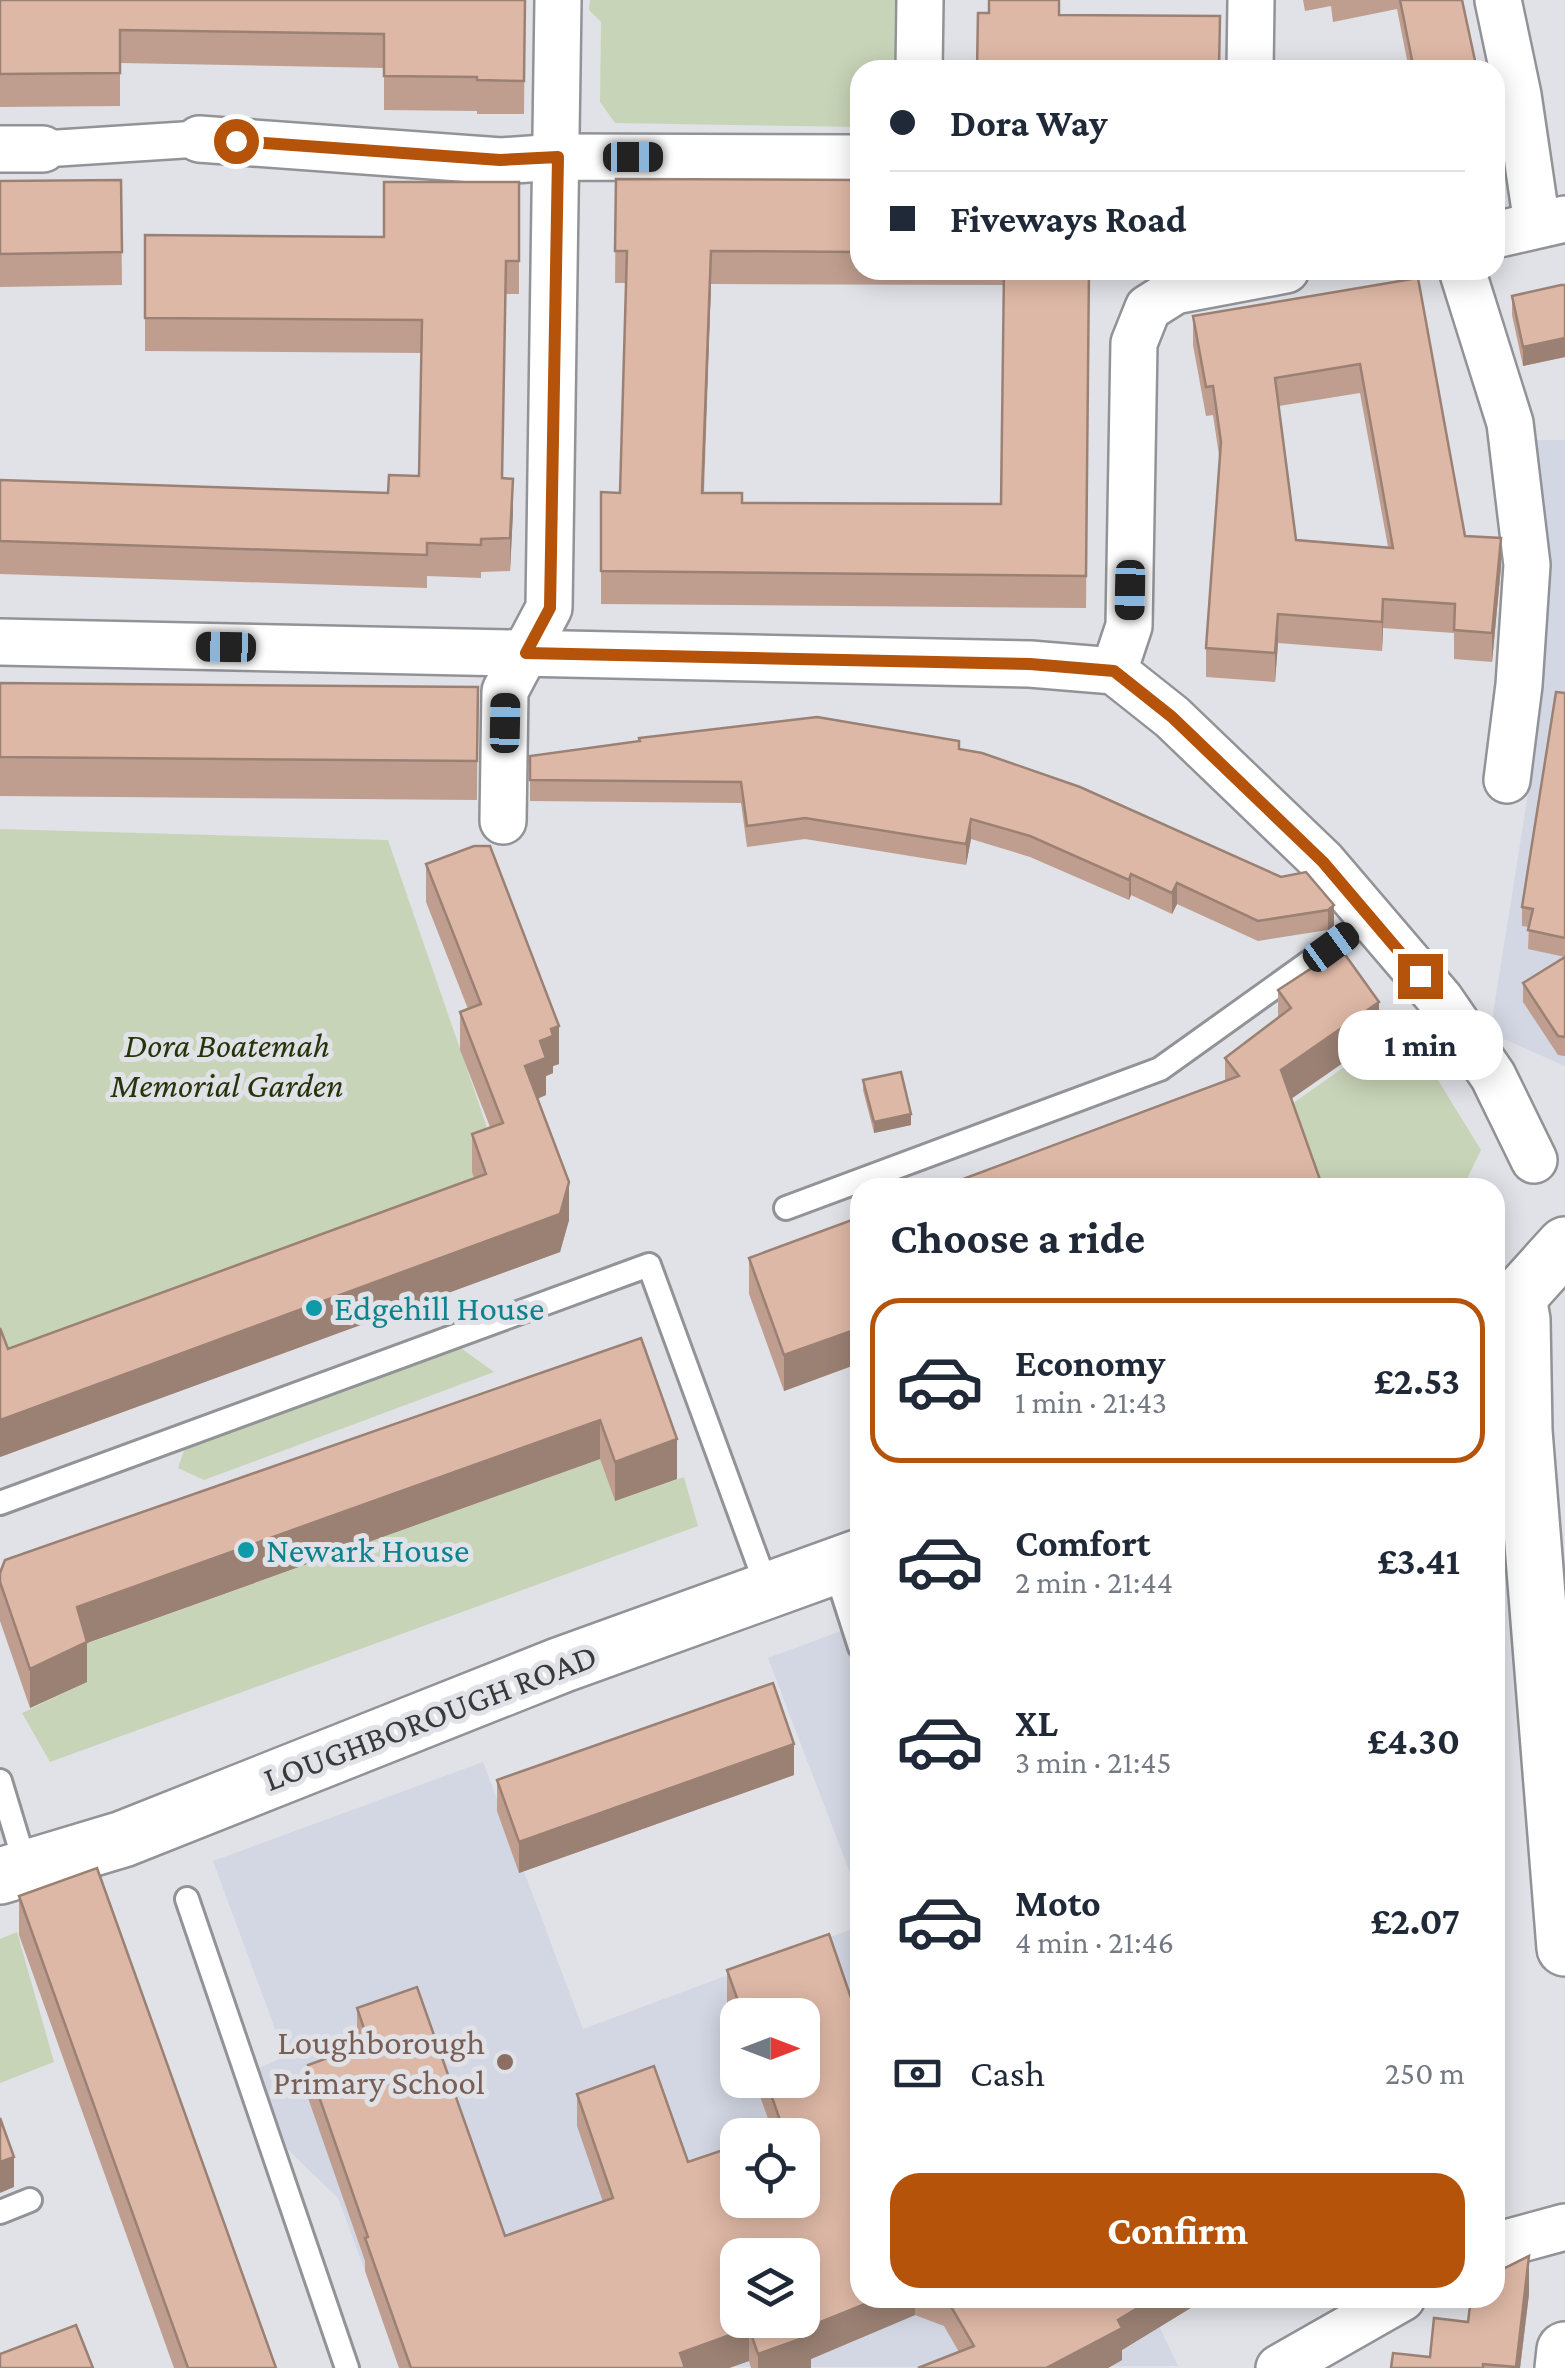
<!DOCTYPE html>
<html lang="en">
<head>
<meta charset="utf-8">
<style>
	:root { --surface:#fff; --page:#f6f6f7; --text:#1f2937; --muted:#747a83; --line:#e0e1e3; --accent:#b45309 }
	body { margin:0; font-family:"Crimson Pro",serif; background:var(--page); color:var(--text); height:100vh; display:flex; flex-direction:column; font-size:38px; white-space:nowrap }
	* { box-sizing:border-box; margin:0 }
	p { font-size:32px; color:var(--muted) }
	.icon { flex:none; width:55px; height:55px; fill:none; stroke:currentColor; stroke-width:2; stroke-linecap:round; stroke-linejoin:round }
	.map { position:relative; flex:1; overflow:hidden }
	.drawer { position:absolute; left:850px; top:1178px; width:655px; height:1130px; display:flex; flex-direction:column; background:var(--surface); border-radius:30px; box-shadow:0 5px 25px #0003 }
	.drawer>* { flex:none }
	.hud { position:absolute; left:850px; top:60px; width:655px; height:220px; border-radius:30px; box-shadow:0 5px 25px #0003; display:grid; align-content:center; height:220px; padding:0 40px; background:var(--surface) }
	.needle { width:65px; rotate:90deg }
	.tools { position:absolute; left:720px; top:1998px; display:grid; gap:20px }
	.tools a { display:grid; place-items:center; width:100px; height:100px; border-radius:20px; background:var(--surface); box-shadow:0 5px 25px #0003; font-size:50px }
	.end { position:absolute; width:45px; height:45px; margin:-22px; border:12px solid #b45309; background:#fff; box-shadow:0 0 0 5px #fff }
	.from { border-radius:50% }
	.bubble { position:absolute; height:70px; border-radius:30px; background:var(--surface); box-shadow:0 5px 25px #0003; font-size:32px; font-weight:700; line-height:70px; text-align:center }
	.car { position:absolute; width:30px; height:60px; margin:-30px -15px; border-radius:12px; box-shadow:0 0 8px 2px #0007; background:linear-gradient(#222 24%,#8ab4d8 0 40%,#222 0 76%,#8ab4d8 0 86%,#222 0) }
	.hud b { display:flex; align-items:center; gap:35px; height:95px; font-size:38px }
	.hud b+b { border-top:2px solid var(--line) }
	.hud i { width:25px; height:25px; background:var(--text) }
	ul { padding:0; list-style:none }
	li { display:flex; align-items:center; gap:30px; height:165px; margin:0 20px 15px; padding:0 20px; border:5px solid transparent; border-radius:30px }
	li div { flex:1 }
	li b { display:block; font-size:38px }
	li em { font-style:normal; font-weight:700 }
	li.active { border-color:var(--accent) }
	li>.icon { width:90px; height:90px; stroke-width:1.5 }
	h2 { padding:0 40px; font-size:45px; line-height:120px }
	.pay { display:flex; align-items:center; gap:25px; height:110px; padding:0 40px; font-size:38px }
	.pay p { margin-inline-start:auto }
	.button { display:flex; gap:20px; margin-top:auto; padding:20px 40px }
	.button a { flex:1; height:115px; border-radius:30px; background:var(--accent); color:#fff; font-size:40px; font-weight:700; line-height:115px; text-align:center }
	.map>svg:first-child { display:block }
</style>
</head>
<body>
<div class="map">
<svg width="1565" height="2368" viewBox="0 0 1565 2368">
	<rect width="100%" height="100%" fill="#e0e2e7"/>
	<g fill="#d2d7e3" fill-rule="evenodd">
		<polygon points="1537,440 1565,440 1565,1066 1490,1033 1528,794 1542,685"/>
		<polygon points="860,1624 860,1899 768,1658"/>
		<path d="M 483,1762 L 583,2029 L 860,1926 L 860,2298 L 1146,2298 L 1178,2366 L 401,2368 L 338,2198 L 288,2150 L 259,2068 L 285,2056 L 213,1861 ZM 738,2015 L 802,2015 L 802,2080 L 738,2080 ZM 738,2135 L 802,2135 L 802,2200 L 738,2200 ZM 738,2255 L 802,2255 L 802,2320 L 738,2320 Z"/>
	</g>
	<g fill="#c8d4b8">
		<polygon points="590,0 895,0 894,70 860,70 860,127 615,123 600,102 601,22 589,10"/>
		<polygon points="0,829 388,840 499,1162 486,1212 0,1365"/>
		<polygon points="1404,1025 1481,1150 1463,1187 1319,1187 1289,1106"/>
		<polygon points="458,1346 494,1372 204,1480 178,1468 188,1439"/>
		<polygon points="600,1459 615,1501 684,1477 698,1526 50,1762 22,1713 87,1682 77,1647"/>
		<polygon points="17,1932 54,2062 0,2083 0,1939"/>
	</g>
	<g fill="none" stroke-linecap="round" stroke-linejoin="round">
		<defs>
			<g id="service">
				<polyline points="786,1208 1160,1069 1371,918"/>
				<polyline points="0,1503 649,1265 768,1590"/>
				<polyline points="834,1566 860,1647"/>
				<polyline points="0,1781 26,1867"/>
				<polyline points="187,1899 347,2368"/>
				<polyline points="0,2212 30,2200"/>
			</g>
			<polyline id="pedestrian" points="43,149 199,139"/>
			<g id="minor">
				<polyline points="1498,0 1518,95 1537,224"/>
				<polyline points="919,70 920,0"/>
				<polyline points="1250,70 1251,0"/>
				<polyline points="199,139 501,161 557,157 860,158"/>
				<polyline points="0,149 43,149"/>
				<polyline points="1495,235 1565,219"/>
				<polyline points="1462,270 1510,423 1527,565 1519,685 1507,780"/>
				<polyline points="0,642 1030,664 1114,671 1172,717 1323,862 1440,999 1493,1076 1534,1160"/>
				<polyline points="1114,671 1129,626 1134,343 1148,308 1175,291 1286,270"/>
				<polyline points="503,821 505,691 549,608 558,0"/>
				<polyline points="1495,2246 1565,2227"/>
				<polyline points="1279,2368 1402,2298"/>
			</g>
			<g id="tertiary">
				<polyline points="1518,1297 1522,1320 1524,1431 1565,1948"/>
				<polyline points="1495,1305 1518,1297 1565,1245"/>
				<polyline points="0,1876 123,1839 561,1665 860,1557"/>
				<polyline points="1563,2368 1565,2350"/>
			</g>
		</defs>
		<use href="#service" stroke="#919397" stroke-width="28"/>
		<use href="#pedestrian" stroke="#919397" stroke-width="40"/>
		<use href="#minor" stroke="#919397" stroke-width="50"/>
		<use href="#tertiary" stroke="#919397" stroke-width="60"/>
		<use href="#service" stroke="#fff" stroke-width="22"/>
		<use href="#pedestrian" stroke="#fff" stroke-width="35"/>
		<use href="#minor" stroke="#fff" stroke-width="45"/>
		<use href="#tertiary" stroke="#fff" stroke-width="55"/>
	</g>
	<g fill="#bf9e8f" fill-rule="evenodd">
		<polygon points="0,0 525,0 524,114 477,114 477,111 384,110 384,68 120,63 120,106 0,107"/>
		<polygon points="1303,0 1462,0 1477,70 1409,70 1397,9 1333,22 1331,6 1305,11"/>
		<path d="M 616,179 L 860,180 L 860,270 L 1089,270 L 1086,608 L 601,604 L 601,492 L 620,493 L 626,283 L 615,283 ZM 711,284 L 1004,285 L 1001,504 L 742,503 L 704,493 Z"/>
		<polygon points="121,180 122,285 0,287 0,181"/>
		<polygon points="519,182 519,294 506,294 502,478 513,512 510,571 481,572 481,578 427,576 427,588 0,574 0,480 388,493 419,476 422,353 145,351 145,235 384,237"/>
		<path d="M 1418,278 L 1465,536 L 1501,567 L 1492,662 L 1454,659 L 1454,633 L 1383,628 L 1382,651 L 1278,643 L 1275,682 L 1206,677 L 1206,648 L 1220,462 L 1213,415 L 1206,416 L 1193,345 L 1193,316 ZM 1360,393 L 1388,547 L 1296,540 L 1279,406 Z"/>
		<polygon points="1565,285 1565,357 1523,366 1512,315 1512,296"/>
		<polygon points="0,683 478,687 477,800 0,796"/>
		<polygon points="1565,693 1565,1056 1558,1055 1523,1002 1523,983 1565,957 1528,949 1529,927 1522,926 1522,907"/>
		<polygon points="959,749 1334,905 1334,926 1328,930 1258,941 1177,904 1172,914 1131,895 1129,900 1030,857 971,839 966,865 805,839 747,847 741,803 530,801 530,756"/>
		<polygon points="426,864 559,1064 553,1066 553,1073 546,1076 546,1095 538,1099 569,1220 560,1252 0,1457 0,1328 8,1349 474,1178 472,1172 472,1134 490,1127 460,1050 460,1012 468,1009 426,902"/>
		<polygon points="1278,990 1379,1038 1225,1081 1225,1058 1278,1018"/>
		<polygon points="863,1080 911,1125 874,1133 863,1090"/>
		<polygon points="860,1217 860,1363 784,1391 749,1294 749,1258"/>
		<polygon points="641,1338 677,1479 615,1501 600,1459 87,1643 87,1682 30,1708 0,1621 0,1573"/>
		<polygon points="794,1775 519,1873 497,1811 497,1780"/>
		<polygon points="19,1896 276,2368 174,2368 19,1935"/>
		<path d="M 829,1934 L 860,2024 L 860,2298 L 1207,2298 L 1122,2350 L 1122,2360 L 1108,2368 L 918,2368 L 959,2352 L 944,2326 L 915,2315 L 811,2359 L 811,2368 L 751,2368 L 749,2361 L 729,2368 L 399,2368 L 365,2271 L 365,2261 L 308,2098 L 308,2065 L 359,2047 L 357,2041 L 357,2008 L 417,1987 L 505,2236 L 603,2202 L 577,2126 L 577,2094 L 654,2066 L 688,2162 L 738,2145 L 738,2200 L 802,2200 L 802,2135 L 766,2135 L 773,2132 L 754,2080 L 802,2080 L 802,2015 L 738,2015 L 738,2033 L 727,2003 L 727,1970 ZM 738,2255 L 802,2255 L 802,2320 L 738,2320 Z"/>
		<polygon points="1529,2294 1520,2368 1391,2368 1430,2357 1468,2322"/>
	</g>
	<g fill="#9b8174">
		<polygon points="711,251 711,284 702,525 702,493"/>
		<polygon points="1565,338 1565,357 1523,366 1523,347"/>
		<polygon points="513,479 513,512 510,571 510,538"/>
		<polygon points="1501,538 1501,567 1492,662 1492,633"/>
		<polygon points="1383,599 1383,628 1382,651 1382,622"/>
		<polygon points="1278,614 1278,643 1275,682 1275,653"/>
		<polygon points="971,819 971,839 966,865 966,844"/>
		<polygon points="1131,874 1131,895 1129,900 1129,880"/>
		<polygon points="1177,883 1177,904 1172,914 1172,893"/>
		<polygon points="1334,905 1334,926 1328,930 1328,910"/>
		<polygon points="1379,1002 1379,1038 1281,1106 1281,1070"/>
		<polygon points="559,1026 559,1064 553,1066 553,1073 546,1076 546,1095 525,1103 525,1066 540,1041 551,1029"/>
		<polygon points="911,1114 911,1125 874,1133 874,1122"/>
		<polygon points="569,1182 569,1220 560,1252 0,1457 0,1420"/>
		<polygon points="860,1328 860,1363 784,1391 784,1355"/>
		<polygon points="600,1420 600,1459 87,1643 87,1682 30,1708 30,1669 77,1607"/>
		<polygon points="677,1439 677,1479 615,1501 615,1462"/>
		<polygon points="794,1744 794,1775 519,1873 519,1842"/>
		<polygon points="1499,1773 1499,1806 1495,1808 1495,1775"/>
		<polygon points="14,2157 14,2187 0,2193 0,2162"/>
		<polygon points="1529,2256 1529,2294 1520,2368 1516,2368"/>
		<polygon points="880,2298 915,2298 915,2315 811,2359 811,2368 758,2368 758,2354 808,2327"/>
		<polygon points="1154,2298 1207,2298 1122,2350 1122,2360 1108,2368 1046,2368"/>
		<polygon points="749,2328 749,2361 729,2368 680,2368 680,2353"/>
	</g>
	<g fill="#deb8a6" stroke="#9b8174" stroke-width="2.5" fill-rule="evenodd">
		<polygon points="0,0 525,0 524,81 477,80 477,77 384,76 384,34 120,30 120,73 0,74"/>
		<polygon points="989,0 1059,0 1059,15 1220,16 1219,70 977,70 978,13 989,13"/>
		<polygon points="1400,0 1462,0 1477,70 1414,70"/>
		<polygon points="616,179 860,180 860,252 711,251 702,493 742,493 742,503 1001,504 1004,270 1089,270 1086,576 601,571 601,492 620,493 627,251 615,251"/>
		<polygon points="121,180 122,252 0,254 0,181"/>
		<polygon points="384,182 519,182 519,261 506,261 502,478 513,479 510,538 481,539 481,545 427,543 427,555 0,541 0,480 388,493 389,475 419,476 422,320 145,318 145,235 384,237"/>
		<path d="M 1418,278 L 1465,536 L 1501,538 L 1492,633 L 1454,630 L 1455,604 L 1383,599 L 1382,622 L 1278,614 L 1275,653 L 1206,648 L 1221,442 L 1213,386 L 1206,387 L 1193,316 ZM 1360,364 L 1393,548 L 1296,540 L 1275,378 Z"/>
		<polygon points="1561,285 1565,285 1565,338 1523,347 1512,296"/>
		<polygon points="0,683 478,687 477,761 0,757"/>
		<polygon points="1556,692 1565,693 1565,938 1528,930 1533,909 1522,907"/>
		<polygon points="817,717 959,741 959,749 982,753 1080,787 1281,877 1306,872 1334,905 1328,910 1258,921 1177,883 1172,893 1131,874 1129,880 1030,836 971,819 966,844 805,818 747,826 741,782 530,780 530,756 640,741 639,738"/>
		<polygon points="474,846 490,846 559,1026 551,1029 553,1036 540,1041 546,1058 525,1066 569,1182 560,1214 0,1420 0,1328 8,1349 486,1174 472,1134 503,1123 460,1012 481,1004 426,864"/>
		<polygon points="1341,949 1379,1002 1281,1070 1323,1188 939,1188 1239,1076 1225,1058 1291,1008 1278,990"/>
		<polygon points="1565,957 1565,1037 1558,1036 1523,983"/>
		<polygon points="901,1072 911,1114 874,1122 863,1080"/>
		<polygon points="860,1217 860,1328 784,1355 749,1258"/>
		<polygon points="641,1338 677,1439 615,1462 600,1420 77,1607 87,1642 30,1669 0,1582 0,1573 5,1560"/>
		<polygon points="773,1683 794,1744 519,1842 497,1780"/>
		<polygon points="1495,1722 1499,1773 1495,1775"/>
		<polygon points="97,1868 276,2368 188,2368 19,1896"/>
		<path d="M 829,1934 L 860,2024 L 860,2298 L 880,2298 L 808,2327 L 811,2335 L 758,2354 L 749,2328 L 680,2353 L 685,2368 L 411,2368 L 365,2238 L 368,2237 L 308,2065 L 369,2043 L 357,2008 L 417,1987 L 505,2236 L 613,2198 L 577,2094 L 654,2066 L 688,2162 L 738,2145 L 738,2200 L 802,2200 L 802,2135 L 766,2135 L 783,2129 L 766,2080 L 802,2080 L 802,2015 L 743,2015 L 727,1970 ZM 738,2255 L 802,2255 L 802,2320 L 738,2320 Z"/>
		<polygon points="0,2118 14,2157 0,2162"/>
		<polygon points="1529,2256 1516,2367 1483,2364 1483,2368 1391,2368 1393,2353 1430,2357 1434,2318 1468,2322 1471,2298 1495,2298 1495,2273"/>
		<polygon points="946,2298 1154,2298 1118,2320 1122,2328 1046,2368 918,2368 974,2346"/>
		<polygon points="76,2325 93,2368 0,2368 0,2354"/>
	</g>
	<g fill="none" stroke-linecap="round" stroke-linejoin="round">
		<polyline stroke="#b45309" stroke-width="12" points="236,141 500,160 558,157 550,608 526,653 1030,664 1114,671 1172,717 1323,862 1420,976"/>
	</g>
	<g fill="#0f9aa8" stroke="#e0e2e7" stroke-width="4">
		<circle cx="314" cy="1308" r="10"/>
		<circle cx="246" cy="1550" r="10"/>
	</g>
	<circle fill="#8d6e63" stroke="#e0e2e7" stroke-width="4" cx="505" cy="2062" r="10"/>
	<g text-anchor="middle" stroke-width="10" stroke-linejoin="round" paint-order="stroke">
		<g font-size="35" font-style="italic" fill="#27340a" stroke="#e0e2e7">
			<text x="227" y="1057">Dora Boatemah<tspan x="227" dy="40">Memorial Garden</tspan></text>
		</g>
		<g font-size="35" fill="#0d838f" stroke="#e0e2e7" text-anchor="start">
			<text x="334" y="1320">Edgehill House</text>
			<text x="266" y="1562">Newark House</text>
		</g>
		<g font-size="35" fill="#39393b" stroke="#e0e2e7">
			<text transform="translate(430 1717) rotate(-21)" y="12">LOUGHBOROUGH ROAD</text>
		</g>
		<g font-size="35" fill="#785e54" stroke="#e0e2e7" text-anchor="end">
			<text x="485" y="2054">Loughborough<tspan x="485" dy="40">Primary School</tspan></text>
		</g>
	</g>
</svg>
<div class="tools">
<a><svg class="needle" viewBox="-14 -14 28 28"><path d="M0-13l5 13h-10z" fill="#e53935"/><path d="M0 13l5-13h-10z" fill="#747a83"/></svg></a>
<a><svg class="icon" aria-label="locate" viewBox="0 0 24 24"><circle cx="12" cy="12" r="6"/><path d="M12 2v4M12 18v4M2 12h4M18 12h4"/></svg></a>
<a><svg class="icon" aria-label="layers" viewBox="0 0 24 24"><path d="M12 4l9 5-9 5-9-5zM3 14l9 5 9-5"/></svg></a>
</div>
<i class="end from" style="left:236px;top:141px"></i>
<i class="end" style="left:1420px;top:976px"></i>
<div class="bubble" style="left:1338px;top:1010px;width:165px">1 min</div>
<i class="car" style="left:633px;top:157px;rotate:90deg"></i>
<i class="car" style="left:1130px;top:590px;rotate:181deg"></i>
<i class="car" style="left:226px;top:647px;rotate:271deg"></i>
<i class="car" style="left:505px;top:723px;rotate:1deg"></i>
<i class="car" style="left:1331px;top:947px;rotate:54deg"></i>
<div class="hud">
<b><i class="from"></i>Dora Way</b>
<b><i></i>Fiveways Road</b>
</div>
<section class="drawer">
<h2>Choose a ride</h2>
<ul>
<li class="active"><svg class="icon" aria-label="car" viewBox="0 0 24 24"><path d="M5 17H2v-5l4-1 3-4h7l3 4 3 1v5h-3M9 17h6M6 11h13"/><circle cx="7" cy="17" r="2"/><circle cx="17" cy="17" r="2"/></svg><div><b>Economy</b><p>1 min · 21:43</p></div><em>£2.53</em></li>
<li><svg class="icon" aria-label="car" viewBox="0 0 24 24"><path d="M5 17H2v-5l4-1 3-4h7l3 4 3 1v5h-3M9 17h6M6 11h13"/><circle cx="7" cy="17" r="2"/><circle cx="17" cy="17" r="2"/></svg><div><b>Comfort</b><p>2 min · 21:44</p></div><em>£3.41</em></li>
<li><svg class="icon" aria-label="car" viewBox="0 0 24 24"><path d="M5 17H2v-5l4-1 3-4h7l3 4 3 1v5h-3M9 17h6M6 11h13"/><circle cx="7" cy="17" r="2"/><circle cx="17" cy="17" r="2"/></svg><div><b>XL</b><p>3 min · 21:45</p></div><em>£4.30</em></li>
<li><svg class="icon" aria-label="car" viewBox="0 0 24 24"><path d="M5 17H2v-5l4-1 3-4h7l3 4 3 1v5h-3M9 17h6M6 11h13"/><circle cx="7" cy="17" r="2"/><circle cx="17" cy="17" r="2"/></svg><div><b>Moto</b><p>4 min · 21:46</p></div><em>£2.07</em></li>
</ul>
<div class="pay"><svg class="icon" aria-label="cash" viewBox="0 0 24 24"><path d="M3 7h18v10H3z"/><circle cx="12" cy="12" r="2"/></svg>Cash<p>250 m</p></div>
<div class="button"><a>Confirm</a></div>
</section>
</div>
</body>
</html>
